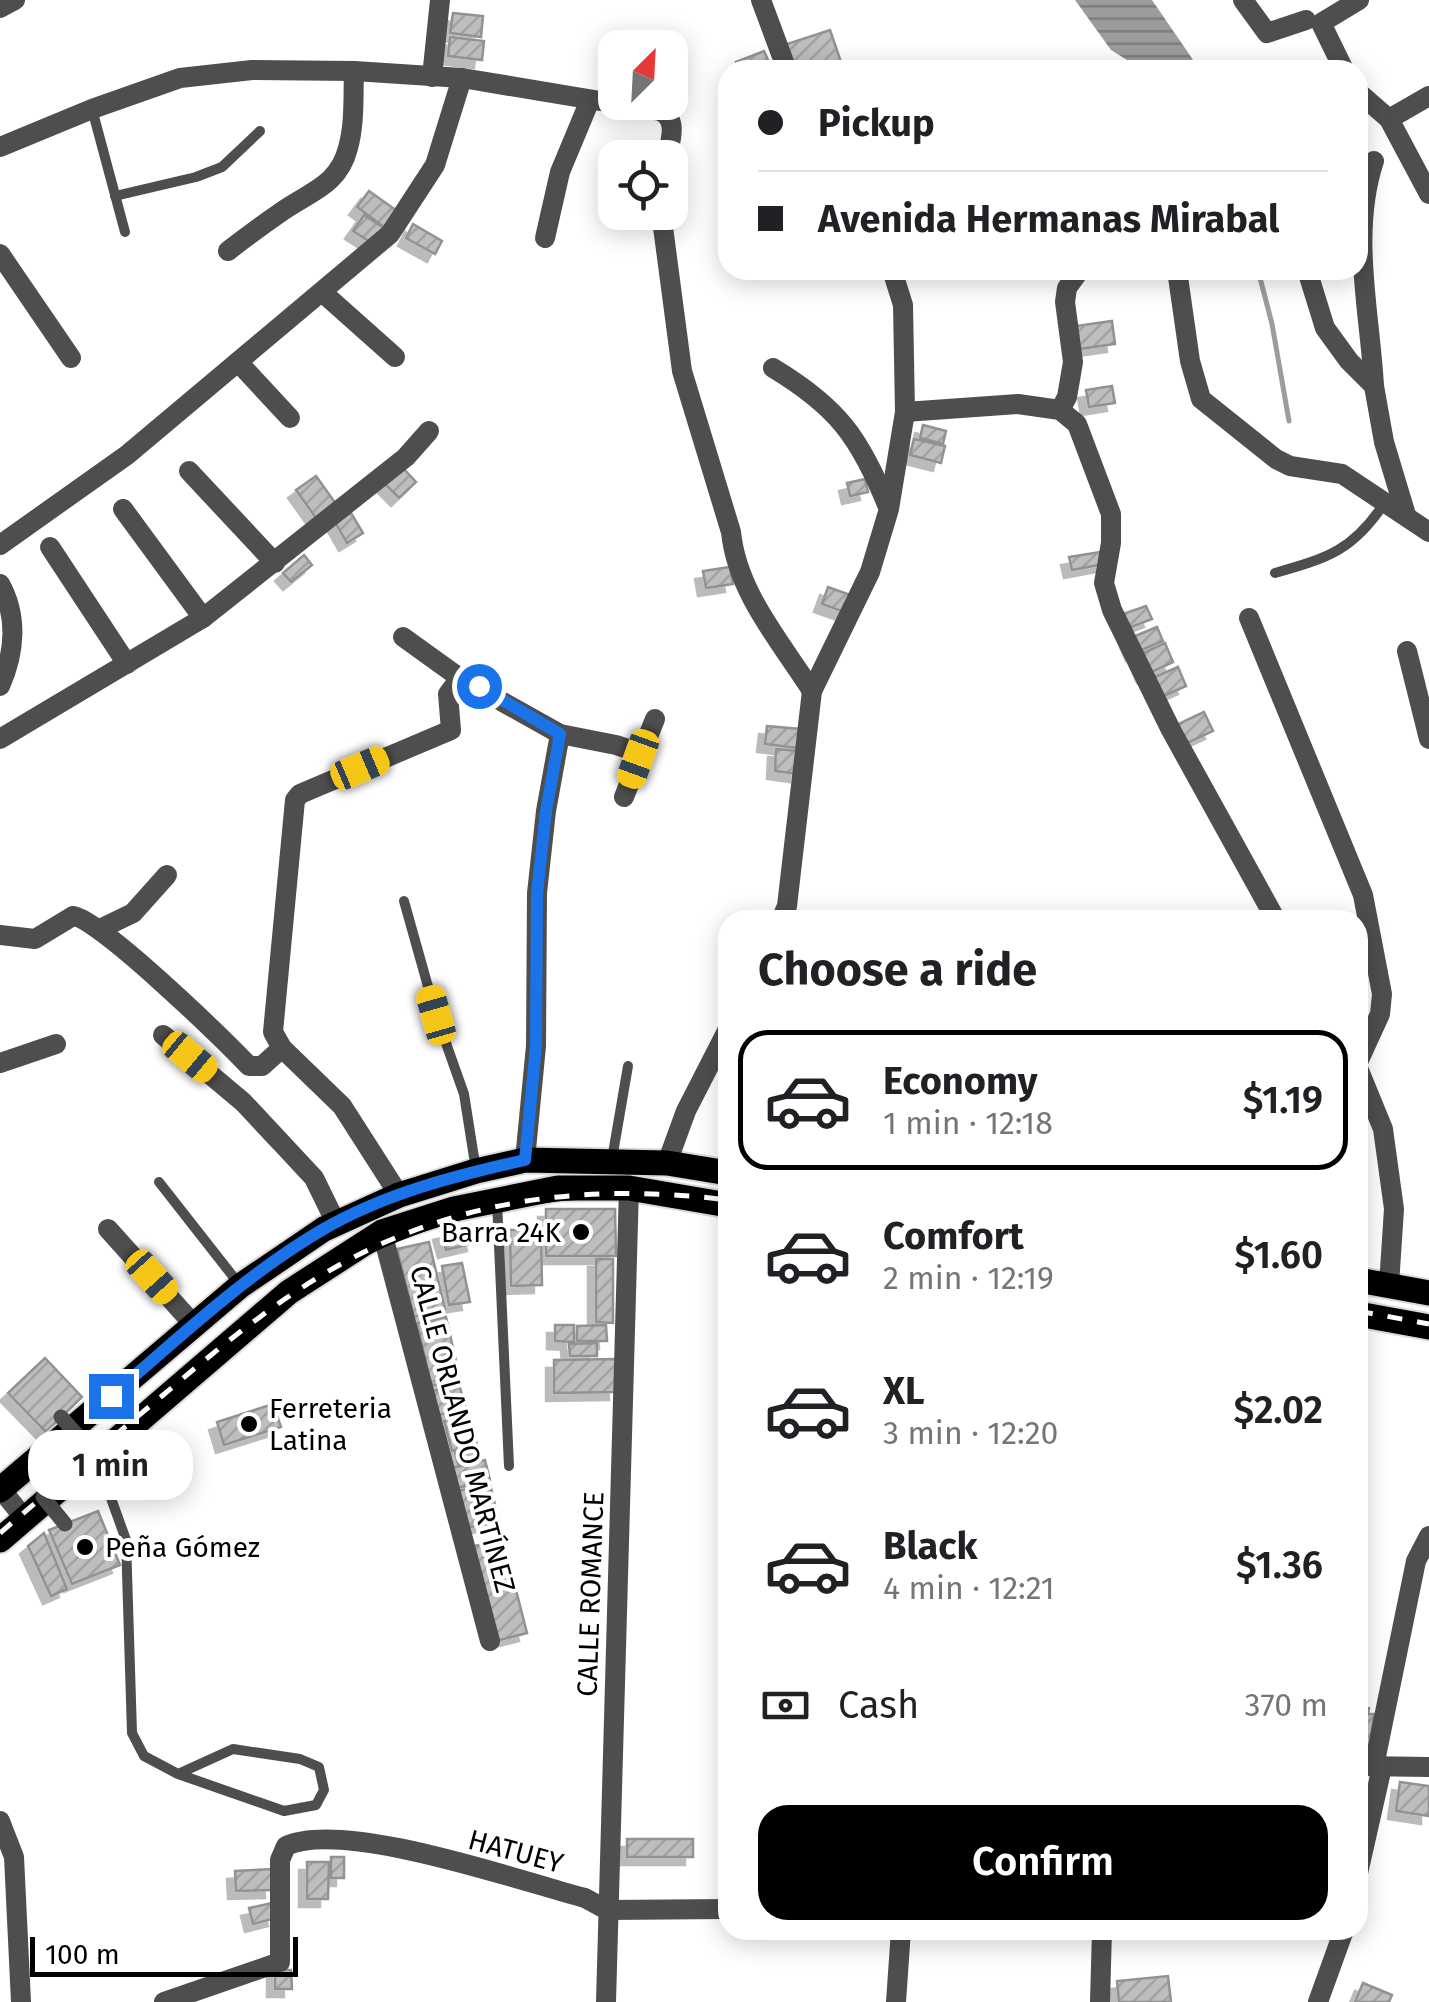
<!DOCTYPE html>
<html lang="en">
<head>
<meta charset="utf-8">
<style>
	:root { --surface:#fff; --page:#f6f6f6; --text:#202124; --muted:#757577; --line:#e0e0e0; --accent:#000 }
	body { margin:0; font-family:"Fira Sans",sans-serif; background:var(--page); color:var(--text); height:100vh; display:flex; flex-direction:column; font-size:38px; white-space:nowrap }
	* { box-sizing:border-box; margin:0 }
	p { font-size:32px; color:var(--muted) }
	.icon { flex:none; width:55px; height:55px; fill:none; stroke:currentColor; stroke-width:2; stroke-linecap:round; stroke-linejoin:round }
	.map { position:relative; flex:1; overflow:hidden }
	.panel { position:absolute; left:718px; top:910px; width:650px; height:1030px; display:flex; flex-direction:column; background:var(--surface); border-radius:30px; box-shadow:0 5px 25px #0003 }
	.panel>* { flex:none }
	.top-card { position:absolute; left:718px; top:60px; width:650px; height:220px; border-radius:30px; box-shadow:0 5px 25px #0003; display:grid; align-content:center; height:220px; padding:0 40px; background:var(--surface) }
	.needle { width:65px; rotate:24deg }
	.controls { position:absolute; left:598px; top:30px; display:grid; gap:20px }
	.controls a { display:grid; place-items:center; width:90px; height:90px; border-radius:20px; background:var(--surface); box-shadow:0 5px 25px #0003; font-size:50px }
	.scale { position:absolute; left:30px; bottom:25px; width:268px; box-sizing:border-box; padding-left:10px; border:5px solid #000; border-top:0; font-size:28px; line-height:35px; white-space:nowrap; color:#000; -webkit-text-stroke:8px #fff; paint-order:stroke }
	.end { position:absolute; width:45px; height:45px; margin:-22px; border:12px solid #1a73e8; background:#fff; box-shadow:0 0 0 5px #fff }
	.from { border-radius:50% }
	.bubble { position:absolute; height:70px; border-radius:30px; background:var(--surface); box-shadow:0 5px 25px #0003; font-size:32px; font-weight:600; line-height:70px; text-align:center }
	.car { position:absolute; width:30px; height:60px; margin:-30px -15px; border-radius:12px; box-shadow:0 0 8px 2px #0007; background:linear-gradient(#f5c518 24%,#345 0 40%,#f5c518 0 76%,#345 0 86%,#f5c518 0) }
	.top-card b { display:flex; align-items:center; gap:35px; height:95px; font-size:38px }
	.top-card b+b { border-top:2px solid var(--line) }
	.top-card i { width:25px; height:25px; background:var(--text) }
	ul { padding:0; list-style:none }
	li { display:flex; align-items:center; gap:30px; height:140px; margin:0 20px 15px; padding:0 20px; border:5px solid transparent; border-radius:30px }
	li div { flex:1 }
	li b { display:block; font-size:38px }
	li em { font-style:normal; font-weight:600 }
	li.on { border-color:var(--accent) }
	li>.icon { width:90px; height:90px; stroke-width:1.5 }
	h2 { padding:0 40px; font-size:45px; line-height:120px }
	.pay { display:flex; align-items:center; gap:25px; height:110px; padding:0 40px; font-size:38px }
	.pay p { margin-inline-start:auto }
	.action { display:flex; gap:20px; margin-top:auto; padding:20px 40px }
	.action a { flex:1; height:115px; border-radius:30px; background:var(--accent); color:#fff; font-size:40px; font-weight:600; line-height:115px; text-align:center }
	.map>svg:first-child { display:block }
</style>
</head>
<body>
<div class="map">
<svg width="1429" height="2002" viewBox="0 0 1429 2002">
	<defs>
		<pattern id="water-rules" width="6" height="5" patternUnits="userSpaceOnUse" patternTransform="scale(2.5)"><rect width="6" height="5" fill="#9c9c9c"/><path d="M0 2.5h6" fill="none" stroke="#7d7d7d"/></pattern>
		<pattern id="building-hatch" width="6" height="6" patternUnits="userSpaceOnUse" patternTransform="scale(2.5)"><rect width="6" height="6" fill="#bebebe"/><path d="M-1 1l2-2M0 6l6-6M5 7l2-2" fill="none" stroke="#a2a2a2"/></pattern>
		<filter id="shadow"><feDropShadow dx="-8" dy="8" stdDeviation="0" flood-color="#0004"/></filter>
	</defs>
	<rect width="100%" height="100%" fill="#fff"/>
	<polygon fill="url(#water-rules)" points="1075,0 1152,0 1200,70 1143,70 1111,50"/>
	<g fill="none" stroke-linecap="round" stroke-linejoin="round">
		<polyline stroke="#9c9c9c" stroke-width="5" points="1258,270 1272,324 1289,421"/>
	</g>
	<g fill="url(#building-hatch)" stroke="#929292" stroke-width="2.5" filter="url(#shadow)">
		<polygon points="453,13 483,16 481,37 450,33"/>
		<polygon points="830,30 841,62 817,70 792,70 784,45"/>
		<polygon points="450,37 484,41 482,60 448,56"/>
		<polygon points="764,51 771,67 739,70 736,62"/>
		<polygon points="609,68 615,69 615,98 605,97"/>
		<polygon points="369,191 400,213 388,230 357,207"/>
		<polygon points="364,215 384,228 373,244 353,231"/>
		<polygon points="413,224 442,241 435,254 406,238"/>
		<polygon points="1112,321 1115,344 1079,349 1076,326"/>
		<polygon points="1112,386 1115,403 1089,407 1086,390"/>
		<polygon points="923,425 946,431 943,444 920,438"/>
		<polygon points="914,439 945,446 941,463 910,455"/>
		<polygon points="402,467 416,482 399,498 385,484"/>
		<polygon points="316,476 336,504 316,518 296,490"/>
		<polygon points="865,479 868,492 850,496 847,483"/>
		<polygon points="351,513 363,533 347,543 335,522"/>
		<polygon points="1101,552 1104,564 1072,570 1069,557"/>
		<polygon points="304,555 312,565 291,582 283,573"/>
		<polygon points="730,567 733,584 706,588 703,571"/>
		<polygon points="828,587 853,596 847,613 822,604"/>
		<polygon points="1146,606 1152,619 1126,629 1120,615"/>
		<polygon points="1157,627 1163,641 1134,653 1128,639"/>
		<polygon points="1165,643 1173,662 1145,675 1137,656"/>
		<polygon points="1178,667 1186,686 1159,698 1150,679"/>
		<polygon points="1204,712 1213,731 1183,745 1174,726"/>
		<polygon points="767,726 800,729 798,748 765,744"/>
		<polygon points="776,749 800,751 798,774 775,771"/>
		<polygon points="546,1209 615,1209 616,1256 546,1256"/>
		<polygon points="470,1225 475,1243 446,1250 441,1232"/>
		<polygon points="510,1230 541,1230 542,1285 511,1286"/>
		<polygon points="429,1242 445,1309 414,1317 397,1249"/>
		<polygon points="596,1259 613,1259 613,1323 596,1322"/>
		<polygon points="462,1263 470,1302 449,1305 442,1266"/>
		<polygon points="446,1317 460,1379 431,1386 417,1323"/>
		<polygon points="555,1325 574,1325 574,1342 555,1341"/>
		<polygon points="606,1325 607,1341 577,1341 577,1326"/>
		<polygon points="597,1343 597,1356 570,1356 569,1344"/>
		<polygon points="45,1358 82,1397 46,1432 8,1393"/>
		<polygon points="616,1359 617,1392 554,1393 554,1360"/>
		<polygon points="459,1384 466,1409 439,1415 433,1391"/>
		<polygon points="273,1404 281,1427 224,1445 217,1422"/>
		<polygon points="469,1415 477,1445 452,1451 444,1421"/>
		<polygon points="478,1448 481,1458 458,1464 455,1453"/>
		<polygon points="485,1460 490,1480 457,1488 452,1468"/>
		<polygon points="490,1484 499,1521 466,1528 458,1491"/>
		<polygon points="98,1511 120,1565 72,1584 49,1530"/>
		<polygon points="44,1533 67,1589 51,1596 28,1546"/>
		<polygon points="503,1539 527,1633 496,1641 471,1547"/>
		<polygon points="1361,1707 1369,1708 1368,1714 1374,1714 1370,1753 1358,1752 1358,1712 1361,1713"/>
		<polygon points="1400,1782 1429,1786 1429,1816 1396,1811"/>
		<rect x="627" y="1839" width="66" height="18"/>
		<rect x="331" y="1857" width="13" height="21"/>
		<polygon points="307,1862 329,1862 328,1899 307,1899"/>
		<polygon points="272,1869 273,1890 236,1891 235,1871"/>
		<polygon points="272,1903 276,1918 253,1924 249,1908"/>
		<polygon points="275,1970 291,1970 292,1989 275,1989"/>
		<polygon points="1168,1976 1171,2002 1119,2002 1117,1981"/>
		<polygon points="1363,1983 1392,1995 1389,2002 1355,2002"/>
	</g>
	<g fill="none" stroke-linecap="round" stroke-linejoin="round">
		<defs>
			<g id="primary">
				<polyline points="1358,1280 1429,1293"/>
				<polyline points="1358,1314 1429,1327"/>
				<polyline points="0,1490 240,1286 324,1229 399,1195 476,1171 525,1160 667,1163 728,1173"/>
				<polyline points="0,1540 289,1292 382,1232 454,1209 558,1188 629,1188 728,1205"/>
			</g>
		</defs>
		<use href="#primary" stroke="#dbdbdb" stroke-width="29"/>
		<g stroke="#4e4e4e" stroke-width="10">
			<polyline points="92,109 125,232"/>
			<polyline points="115,196 196,177 222,167 260,131"/>
			<path d="M 1275,573 C 1328,558 1354,550 1385,502"/>
			<polyline points="404,901 436,1015 464,1094 476,1170"/>
			<polyline points="612,1159 628,1066"/>
			<polyline points="159,1182 239,1284"/>
			<polyline points="497,1201 509,1466"/>
			<polyline points="97,1459 126,1540 132,1733 144,1756 178,1774 284,1811 316,1805 324,1790 319,1767 300,1759 233,1749 178,1774"/>
		</g>
		<g stroke="#4e4e4e" stroke-width="20">
			<polyline points="761,0 787,70"/>
			<polyline points="1243,0 1267,33 1306,20"/>
			<polyline points="0,8 15,0"/>
			<polyline points="1344,70 1321,23 1359,0"/>
			<polyline points="432,77 440,0"/>
			<polyline points="1358,92 1389,119"/>
			<polyline points="1429,96 1389,119 1429,194"/>
			<path d="M 0,147 L 92,109 L 180,78 L 252,70 L 354,71 L 462,78 L 660,111 C 679,119 670,141 667,158"/>
			<path d="M 1374,161 C 1350,234 1370,312 1374,386"/>
			<path d="M 661,212 L 682,371 L 731,532 C 737,592 780,641 812,691"/>
			<polyline points="545,238 560,172 590,100"/>
			<path d="M 228,251 C 246,237 265,223 284,210 C 312,191 339,184 348,148 C 355,123 353,96 354,71"/>
			<polyline points="0,254 71,358"/>
			<polyline points="1177,270 1190,361 1201,399 1276,459 1290,466 1342,474 1429,532"/>
			<polyline points="1307,270 1325,328 1349,361 1374,386 1384,442 1406,515"/>
			<polyline points="322,292 395,357"/>
			<polyline points="238,362 290,418"/>
			<path d="M 773,368 C 838,407 860,438 888,507"/>
			<polyline points="1060,410 1067,397 1073,362 1065,302 1067,288 1080,270"/>
			<polyline points="905,412 1018,404 1060,410 1077,424 1111,514 1111,543 1104,583 1112,610 1171,730 1276,920"/>
			<polyline points="189,471 275,563"/>
			<polyline points="123,509 203,618"/>
			<polyline points="0,545 127,455 390,234 435,165 462,78"/>
			<polyline points="50,547 127,664"/>
			<path d="M 0,584 C 18,616 15,653 0,686"/>
			<polyline points="1249,618 1363,895 1382,994 1380,1014 1358,1062"/>
			<polyline points="403,637 460,678 560,734 616,745 640,753"/>
			<polyline points="1407,651 1429,739"/>
			<polyline points="0,739 203,618 406,457 429,431"/>
			<polyline points="624,797 655,719"/>
			<polyline points="781,920 787,906 812,691 870,572 889,509 905,412 903,305 892,270"/>
			<polyline points="100,929 133,913 167,875"/>
			<path d="M 0,935 L 35,939 L 73,916 C 99,918 224,1040 249,1066 L 262,1066 L 282,1048"/>
			<polyline points="163,1035 243,1102 287,1149 314,1178 336,1223"/>
			<polyline points="0,1063 56,1044"/>
			<polyline points="1358,1068 1383,1129 1394,1209 1389,1285"/>
			<polyline points="525,1160 536,1046 537,893 546,811 560,734"/>
			<polyline points="667,1163 686,1111 728,1029"/>
			<polyline points="399,1195 342,1106 282,1048 273,1032 295,800 300,794 451,730 448,694 460,678"/>
			<polyline points="108,1229 194,1325"/>
			<polyline points="382,1232 490,1641"/>
			<polyline points="1358,1766 1429,1767"/>
			<polyline points="1374,1766 1416,1561 1429,1536"/>
			<polyline points="0,1821 14,1857 21,2002"/>
			<polyline points="1358,1873 1382,1767"/>
			<path d="M 164,2002 L 280,1962 L 280,1860 L 286,1846 C 343,1819 520,1881 585,1898 L 607,1910 L 728,1909"/>
			<polyline points="606,2002 629,1188"/>
			<polyline points="896,2002 901,1930"/>
			<polyline points="1100,2002 1102,1930"/>
			<polyline points="1318,2002 1344,1930"/>
		</g>
		<polyline stroke="#4e4e4e" stroke-width="20" points="0,1488 25,1519"/>
		<use href="#primary" stroke="#000" stroke-width="25"/>
		<defs>
			<g id="rail">
				<polyline points="1358,1311 1429,1324"/>
				<path d="M 0,1533 C 54,1487 108,1441 162,1396 C 234,1335 311,1271 400,1236 C 505,1193 616,1186 728,1200"/>
			</g>
		</defs>
		<use href="#rail" stroke="#000" stroke-width="9"/>
		<use href="#rail" stroke="#fff" stroke-width="5" stroke-dasharray="15" stroke-linecap="butt"/>
		<g stroke="#4e4e4e" stroke-width="15">
			<polyline points="61,1417 93,1453"/>
			<polyline points="43,1497 65,1524"/>
		</g>
	</g>
	<g fill="none" stroke-linecap="round" stroke-linejoin="round">
		<path stroke="#1a73e8" stroke-width="12" d="M 111,1396 C 179,1338 245,1275 322,1230 C 383,1194 457,1175 525,1160 L 536,1046 L 537,894 L 546,811 L 560,734 L 479,686"/>
	</g>
	<g fill="#000" stroke="#fff" stroke-width="4">
		<circle cx="581" cy="1232" r="10"/>
		<circle cx="249" cy="1424" r="10"/>
		<circle cx="85" cy="1547" r="10"/>
	</g>
	<g text-anchor="middle" stroke-width="8" stroke-linejoin="round" paint-order="stroke">
		<g font-size="28" fill="#000" stroke="#fff" text-anchor="start">
			<text x="561" y="1242" text-anchor="end">Barra 24K</text>
			<text x="269" y="1418">Ferreteria<tspan x="269" dy="32">Latina</tspan></text>
			<text x="105" y="1557">Peña Gómez</text>
		</g>
		<g font-size="28" fill="#000" stroke="#fff">
			<text transform="translate(463 1429) rotate(75)" y="10">CALLE ORLANDO MARTÍNEZ</text>
			<text transform="translate(590 1594) rotate(-88)" y="10">CALLE ROMANCE</text>
			<text transform="translate(516 1851) rotate(15)" y="10">HATUEY</text>
		</g>
	</g>
</svg>
<div class="controls">
<a><svg class="needle" viewBox="-14 -14 28 28"><path d="M0-13l5 13h-10z" fill="#e53935"/><path d="M0 13l5-13h-10z" fill="#757577"/></svg></a>
<a><svg class="icon" aria-label="locate" viewBox="0 0 24 24"><circle cx="12" cy="12" r="6"/><path d="M12 2v4M12 18v4M2 12h4M18 12h4"/></svg></a>
</div>
<div class="scale">100 m</div>
<i class="end from" style="left:479px;top:686px"></i>
<i class="end" style="left:111px;top:1396px"></i>
<div class="bubble" style="left:28px;top:1430px;width:165px">1 min</div>
<i class="car" style="left:638px;top:759px;rotate:200deg"></i>
<i class="car" style="left:360px;top:768px;rotate:67deg"></i>
<i class="car" style="left:436px;top:1015px;rotate:344deg"></i>
<i class="car" style="left:190px;top:1057px;rotate:130deg"></i>
<i class="car" style="left:152px;top:1277px;rotate:138deg"></i>
<div class="top-card">
<b><i class="from"></i>Pickup</b>
<b><i></i>Avenida Hermanas Mirabal</b>
</div>
<section class="panel">
<h2>Choose a ride</h2>
<ul>
<li class="on"><svg class="icon" aria-label="car" viewBox="0 0 24 24"><path d="M5 17H2v-5l4-1 3-4h7l3 4 3 1v5h-3M9 17h6M6 11h13"/><circle cx="7" cy="17" r="2"/><circle cx="17" cy="17" r="2"/></svg><div><b>Economy</b><p>1 min · 12:18</p></div><em>$1.19</em></li>
<li><svg class="icon" aria-label="car" viewBox="0 0 24 24"><path d="M5 17H2v-5l4-1 3-4h7l3 4 3 1v5h-3M9 17h6M6 11h13"/><circle cx="7" cy="17" r="2"/><circle cx="17" cy="17" r="2"/></svg><div><b>Comfort</b><p>2 min · 12:19</p></div><em>$1.60</em></li>
<li><svg class="icon" aria-label="car" viewBox="0 0 24 24"><path d="M5 17H2v-5l4-1 3-4h7l3 4 3 1v5h-3M9 17h6M6 11h13"/><circle cx="7" cy="17" r="2"/><circle cx="17" cy="17" r="2"/></svg><div><b>XL</b><p>3 min · 12:20</p></div><em>$2.02</em></li>
<li><svg class="icon" aria-label="car" viewBox="0 0 24 24"><path d="M5 17H2v-5l4-1 3-4h7l3 4 3 1v5h-3M9 17h6M6 11h13"/><circle cx="7" cy="17" r="2"/><circle cx="17" cy="17" r="2"/></svg><div><b>Black</b><p>4 min · 12:21</p></div><em>$1.36</em></li>
</ul>
<div class="pay"><svg class="icon" aria-label="cash" viewBox="0 0 24 24"><path d="M3 7h18v10H3z"/><circle cx="12" cy="12" r="2"/></svg>Cash<p>370 m</p></div>
<div class="action"><a>Confirm</a></div>
</section>
</div>
</body>
</html>
